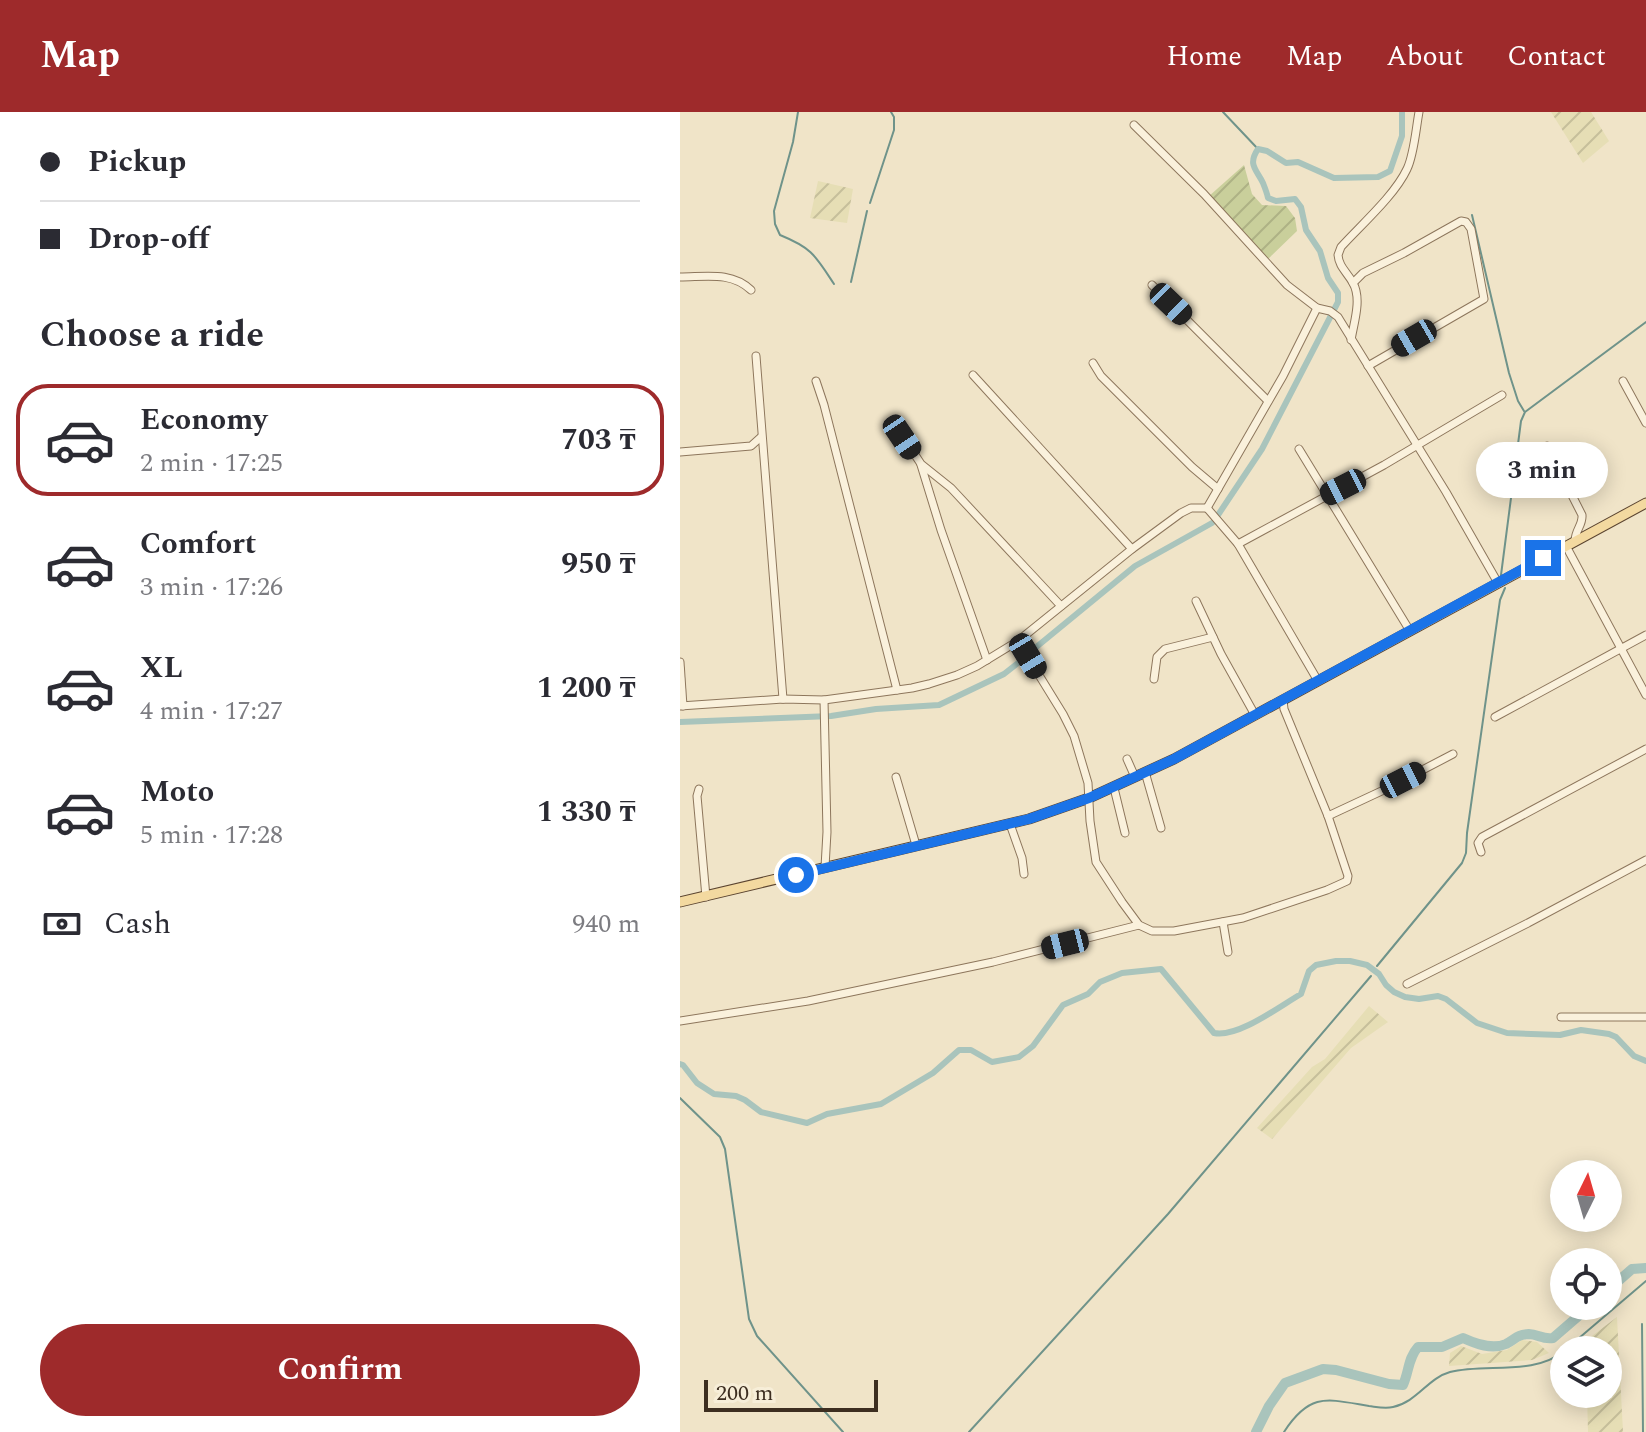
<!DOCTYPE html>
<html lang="en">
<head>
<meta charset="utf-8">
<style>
	:root { --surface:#fff; --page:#f2f2f3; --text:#2b2b33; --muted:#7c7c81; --line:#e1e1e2; --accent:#9e2a2b }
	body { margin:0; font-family:Spectral,serif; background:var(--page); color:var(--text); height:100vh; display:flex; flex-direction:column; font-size:30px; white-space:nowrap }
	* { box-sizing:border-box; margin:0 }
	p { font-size:26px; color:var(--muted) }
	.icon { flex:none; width:44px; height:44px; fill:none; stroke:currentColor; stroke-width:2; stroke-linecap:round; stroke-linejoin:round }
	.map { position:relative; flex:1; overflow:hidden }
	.details { display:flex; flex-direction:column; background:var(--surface); width:680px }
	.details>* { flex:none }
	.hud { display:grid; align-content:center; height:176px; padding:0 40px; background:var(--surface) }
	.needle { width:52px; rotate:5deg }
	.buttons { position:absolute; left:870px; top:1048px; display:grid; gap:16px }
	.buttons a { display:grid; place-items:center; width:72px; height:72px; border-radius:50%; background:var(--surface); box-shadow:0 4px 20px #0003; font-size:40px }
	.scale { position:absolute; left:24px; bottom:20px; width:174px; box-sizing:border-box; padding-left:8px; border:4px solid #3d2e20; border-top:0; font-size:22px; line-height:28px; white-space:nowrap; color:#3d2e20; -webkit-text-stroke:6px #f7eed8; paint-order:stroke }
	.end { position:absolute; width:36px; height:36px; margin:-18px; border:10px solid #1a73e8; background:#fff; box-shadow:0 0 0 4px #fff }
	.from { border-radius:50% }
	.bubble { position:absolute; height:56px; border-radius:28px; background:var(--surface); box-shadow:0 4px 20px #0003; font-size:26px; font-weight:700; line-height:56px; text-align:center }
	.car { position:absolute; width:24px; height:48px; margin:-24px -12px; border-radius:10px; box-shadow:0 0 6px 2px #0007; background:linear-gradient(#222 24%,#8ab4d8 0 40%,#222 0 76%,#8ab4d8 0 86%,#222 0) }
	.hud b { display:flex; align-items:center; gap:28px; height:76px; font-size:30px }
	.hud b+b { border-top:2px solid var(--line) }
	.hud i { width:20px; height:20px; background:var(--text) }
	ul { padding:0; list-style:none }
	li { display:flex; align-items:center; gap:24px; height:112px; margin:0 16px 12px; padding:0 24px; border:4px solid transparent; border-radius:32px }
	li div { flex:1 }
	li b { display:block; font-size:30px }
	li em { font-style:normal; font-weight:700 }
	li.current { border-color:var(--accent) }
	li>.icon { width:72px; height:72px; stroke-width:1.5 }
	h2 { padding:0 40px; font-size:36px; line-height:96px }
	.pay { display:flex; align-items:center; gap:20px; height:88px; padding:0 40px; font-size:30px }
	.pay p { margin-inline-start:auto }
	.cta { display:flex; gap:16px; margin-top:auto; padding:16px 40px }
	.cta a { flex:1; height:92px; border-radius:48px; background:var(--accent); color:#fff; font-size:32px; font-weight:700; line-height:92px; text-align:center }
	header { display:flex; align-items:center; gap:48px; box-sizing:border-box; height:112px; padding:0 40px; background:var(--accent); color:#fff }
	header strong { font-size:38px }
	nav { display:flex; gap:44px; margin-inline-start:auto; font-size:28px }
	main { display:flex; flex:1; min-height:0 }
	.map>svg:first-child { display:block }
</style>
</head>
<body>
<header>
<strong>Map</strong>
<nav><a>Home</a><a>Map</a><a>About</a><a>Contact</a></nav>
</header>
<main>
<section class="details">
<div class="hud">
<b><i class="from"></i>Pickup</b>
<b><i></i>Drop-off</b>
</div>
<h2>Choose a ride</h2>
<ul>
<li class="current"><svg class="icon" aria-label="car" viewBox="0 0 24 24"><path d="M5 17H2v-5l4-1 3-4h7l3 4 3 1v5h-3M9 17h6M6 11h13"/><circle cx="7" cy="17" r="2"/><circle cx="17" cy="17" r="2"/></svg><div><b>Economy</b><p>2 min · 17:25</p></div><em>703 ₸</em></li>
<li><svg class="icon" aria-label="car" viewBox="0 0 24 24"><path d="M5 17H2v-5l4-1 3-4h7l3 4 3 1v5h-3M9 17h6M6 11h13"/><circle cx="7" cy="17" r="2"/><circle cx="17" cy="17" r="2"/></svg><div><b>Comfort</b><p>3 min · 17:26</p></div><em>950 ₸</em></li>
<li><svg class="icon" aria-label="car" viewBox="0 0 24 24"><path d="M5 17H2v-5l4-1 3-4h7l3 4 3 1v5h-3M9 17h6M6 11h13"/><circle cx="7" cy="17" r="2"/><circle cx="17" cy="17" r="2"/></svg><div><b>XL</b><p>4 min · 17:27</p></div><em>1 200 ₸</em></li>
<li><svg class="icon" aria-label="car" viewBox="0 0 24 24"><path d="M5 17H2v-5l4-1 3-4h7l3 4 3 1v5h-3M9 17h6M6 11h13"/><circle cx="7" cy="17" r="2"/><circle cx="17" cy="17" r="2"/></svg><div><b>Moto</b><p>5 min · 17:28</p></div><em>1 330 ₸</em></li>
</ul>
<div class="pay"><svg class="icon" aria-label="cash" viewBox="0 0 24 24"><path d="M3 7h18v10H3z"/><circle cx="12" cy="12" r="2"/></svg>Cash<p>940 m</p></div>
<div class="cta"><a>Confirm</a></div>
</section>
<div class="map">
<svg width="966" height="1320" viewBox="0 0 966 1320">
	<defs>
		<pattern id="farmland-furrows" width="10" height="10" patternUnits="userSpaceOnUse" patternTransform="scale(2)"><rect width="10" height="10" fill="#e6deb5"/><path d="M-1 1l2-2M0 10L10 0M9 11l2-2" fill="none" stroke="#c6bf9b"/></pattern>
		<pattern id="garden-furrows" width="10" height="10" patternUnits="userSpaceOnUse" patternTransform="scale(2)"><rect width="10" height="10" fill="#c9cf9b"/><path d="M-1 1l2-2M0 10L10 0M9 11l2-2" fill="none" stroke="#aeb285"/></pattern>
	</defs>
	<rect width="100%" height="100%" fill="#f0e4c8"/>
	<g fill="url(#farmland-furrows)">
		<polygon points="871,0 911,0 929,29 903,51"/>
		<polygon points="138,69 173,77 167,111 130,106"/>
		<polygon points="689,894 708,910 671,936 592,1027 577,1016 632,955 645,947"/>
		<polygon points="937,1205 943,1320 908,1320 907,1282 928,1282 928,1238 904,1238 904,1230"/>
		<polygon points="842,1228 857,1230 869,1241 852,1248 769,1254 770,1241 781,1234 802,1242 827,1238"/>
	</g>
	<polygon fill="url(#garden-furrows)" points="564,53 572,82 582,93 606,94 615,106 617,119 588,147 528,85"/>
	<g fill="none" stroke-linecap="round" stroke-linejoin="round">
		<g stroke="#6f938a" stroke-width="2">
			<path d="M 118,0 L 113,30 L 94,99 L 95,112 L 100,123 C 132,136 135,143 154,172"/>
			<polyline points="543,0 578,37"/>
			<polyline points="190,91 214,18 214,5 211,0"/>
			<polyline points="792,103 829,261 838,289 844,299"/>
			<polyline points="171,170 187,99"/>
			<polyline points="821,463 841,309 845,300 966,210"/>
			<polyline points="697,854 782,751 786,741 787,721 820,488 825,476"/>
			<polyline points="0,986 40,1025 45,1037 69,1207 77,1224 163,1320"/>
			<polyline points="962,1212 963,1320"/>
			<polyline points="885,1238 966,1169"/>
			<polyline points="289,1320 488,1102 691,864"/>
			<path d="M 604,1320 C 630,1280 647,1287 689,1294 C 697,1295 705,1297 713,1295 C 737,1290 748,1266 770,1260 C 806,1251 854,1264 884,1239"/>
		</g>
		<g stroke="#a9c4bc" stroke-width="6">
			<path d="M 536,406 L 582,337 L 658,190 L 658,181 L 648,166 L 640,139 L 626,118 L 621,95 L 615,87 L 596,89 L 588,86 C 587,81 585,76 583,71 C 577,58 567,53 578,37 L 587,39 L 606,51 L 618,50 L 654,66 L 698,65 L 710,59 L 722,24 L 722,0"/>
			<polyline points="349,541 455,454 532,411"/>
			<polyline points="0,610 151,604 196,597 259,593 324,562 343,547"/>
			<path d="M 0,952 L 3,953 L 17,971 L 34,982 L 56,984 L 65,988 L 81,1000 L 127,1011 L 147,1002 L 201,992 L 253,961 L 279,938 L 291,938 L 312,950 L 339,945 L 353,934 L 383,893 L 408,882 L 420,870 L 442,861 L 481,857 L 534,921 C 558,926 600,894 621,882 L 629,859 L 636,853 L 656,849 L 670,849 L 687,853 L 699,862 L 706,873 L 714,880 L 725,885 L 739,887 L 758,884 L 766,887 L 797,911 L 827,921 L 880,923 L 901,918 L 929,922 L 936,925 L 954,944 L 966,949"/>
		</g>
		<g stroke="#a9c4bc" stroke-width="10">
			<polyline points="928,1178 952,1157 966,1156"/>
			<path d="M 576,1320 L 589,1294 L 605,1271 L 643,1257 L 656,1258 L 709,1272 L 723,1273 C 729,1260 728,1246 738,1235 L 762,1235 L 783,1226 C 796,1232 812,1238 826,1232 C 836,1227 836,1223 849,1222 C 858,1222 863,1228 873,1226 L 910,1194"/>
		</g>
		<defs>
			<g id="minor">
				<polyline points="454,13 524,82 607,173 637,196 650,199 658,205 766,380 818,471"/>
				<path d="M 0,165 C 25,165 51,159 71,178"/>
				<polyline points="673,171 683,161 724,141 781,109 786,110 791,117 804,187 688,254"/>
				<polyline points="472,173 588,289"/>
				<path d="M 671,228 C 674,210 682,187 673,171 C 667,160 659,155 658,143 L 661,135 C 681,113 715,83 727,57 C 734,43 736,16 739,0"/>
				<polyline points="76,244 103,587"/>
				<polyline points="413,251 421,264 512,355 538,377"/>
				<polyline points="293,263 452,437"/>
				<polyline points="136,269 144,293 217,578"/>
				<polyline points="943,269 966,311"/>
				<polyline points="216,314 241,352 271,376 381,494"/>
				<path d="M 867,334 L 902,403 C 903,413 895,418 895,429"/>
				<polyline points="619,337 730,519"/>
				<polyline points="0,340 71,334 81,325"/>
				<polyline points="241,353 261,418 307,548"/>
				<polyline points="527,396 603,264 637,196"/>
				<polyline points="527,396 558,432 638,569"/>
				<polyline points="558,432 704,353 822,283"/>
				<polyline points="886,434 966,583"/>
				<polyline points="516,489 541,542 575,603"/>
				<polyline points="338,529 383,602 394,624 408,671 410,709 416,750 442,790 459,813 472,819 494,819 563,806 647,778 667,769 668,764 648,704 604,597 603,588"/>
				<polyline points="0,550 3,594"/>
				<polyline points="474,567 477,545 485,537 533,525"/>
				<polyline points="144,588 147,720 145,755"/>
				<polyline points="0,594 103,587 144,588 232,576 249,572 277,563 297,554 338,529 452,437 501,401 511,396 527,396"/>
				<polyline points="815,605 966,523"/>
				<polyline points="447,647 455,665"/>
				<polyline points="465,660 481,716"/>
				<polyline points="216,665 236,733"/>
				<polyline points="434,676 445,721"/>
				<polyline points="19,677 17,684 26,785"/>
				<polyline points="648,704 708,676 773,642"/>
				<polyline points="330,712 342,746 344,762"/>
				<polyline points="801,740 798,731 802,725 966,637"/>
				<polyline points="543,810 548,840"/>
				<polyline points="727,872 848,811 966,748"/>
				<polyline points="881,905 966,905"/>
				<polyline points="0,909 128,889 313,850 459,813"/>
			</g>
			<polyline id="major" points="0,790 349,707 409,686 494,647 966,391"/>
		</defs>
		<use href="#minor" stroke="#8d765c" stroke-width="9"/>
		<use href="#major" stroke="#5b4430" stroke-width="11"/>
		<use href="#minor" stroke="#faf1dc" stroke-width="7"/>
		<use href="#major" stroke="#f3d9a0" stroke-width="9"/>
	</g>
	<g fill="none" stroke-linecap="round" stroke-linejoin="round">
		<polyline stroke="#1a73e8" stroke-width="10" points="116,763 349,707 409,686 494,647 863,446"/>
	</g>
</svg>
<div class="buttons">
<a><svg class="needle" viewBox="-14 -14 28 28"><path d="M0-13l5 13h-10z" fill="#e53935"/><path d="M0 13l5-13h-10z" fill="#7c7c81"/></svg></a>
<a><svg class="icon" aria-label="locate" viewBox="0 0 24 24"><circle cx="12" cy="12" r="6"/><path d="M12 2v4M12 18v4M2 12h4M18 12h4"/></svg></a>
<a><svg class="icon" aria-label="layers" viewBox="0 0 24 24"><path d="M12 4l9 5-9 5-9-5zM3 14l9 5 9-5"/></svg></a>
</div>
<div class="scale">200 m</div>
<i class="end from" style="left:116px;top:763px"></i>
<i class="end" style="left:863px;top:446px"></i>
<div class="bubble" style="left:796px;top:330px;width:132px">3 min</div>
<i class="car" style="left:491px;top:192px;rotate:134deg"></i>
<i class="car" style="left:734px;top:226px;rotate:240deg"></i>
<i class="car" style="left:222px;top:325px;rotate:146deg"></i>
<i class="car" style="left:663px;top:375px;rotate:243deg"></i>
<i class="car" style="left:348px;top:544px;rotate:149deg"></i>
<i class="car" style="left:723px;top:668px;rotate:63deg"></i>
<i class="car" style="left:385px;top:832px;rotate:256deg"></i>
</div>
</main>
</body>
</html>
